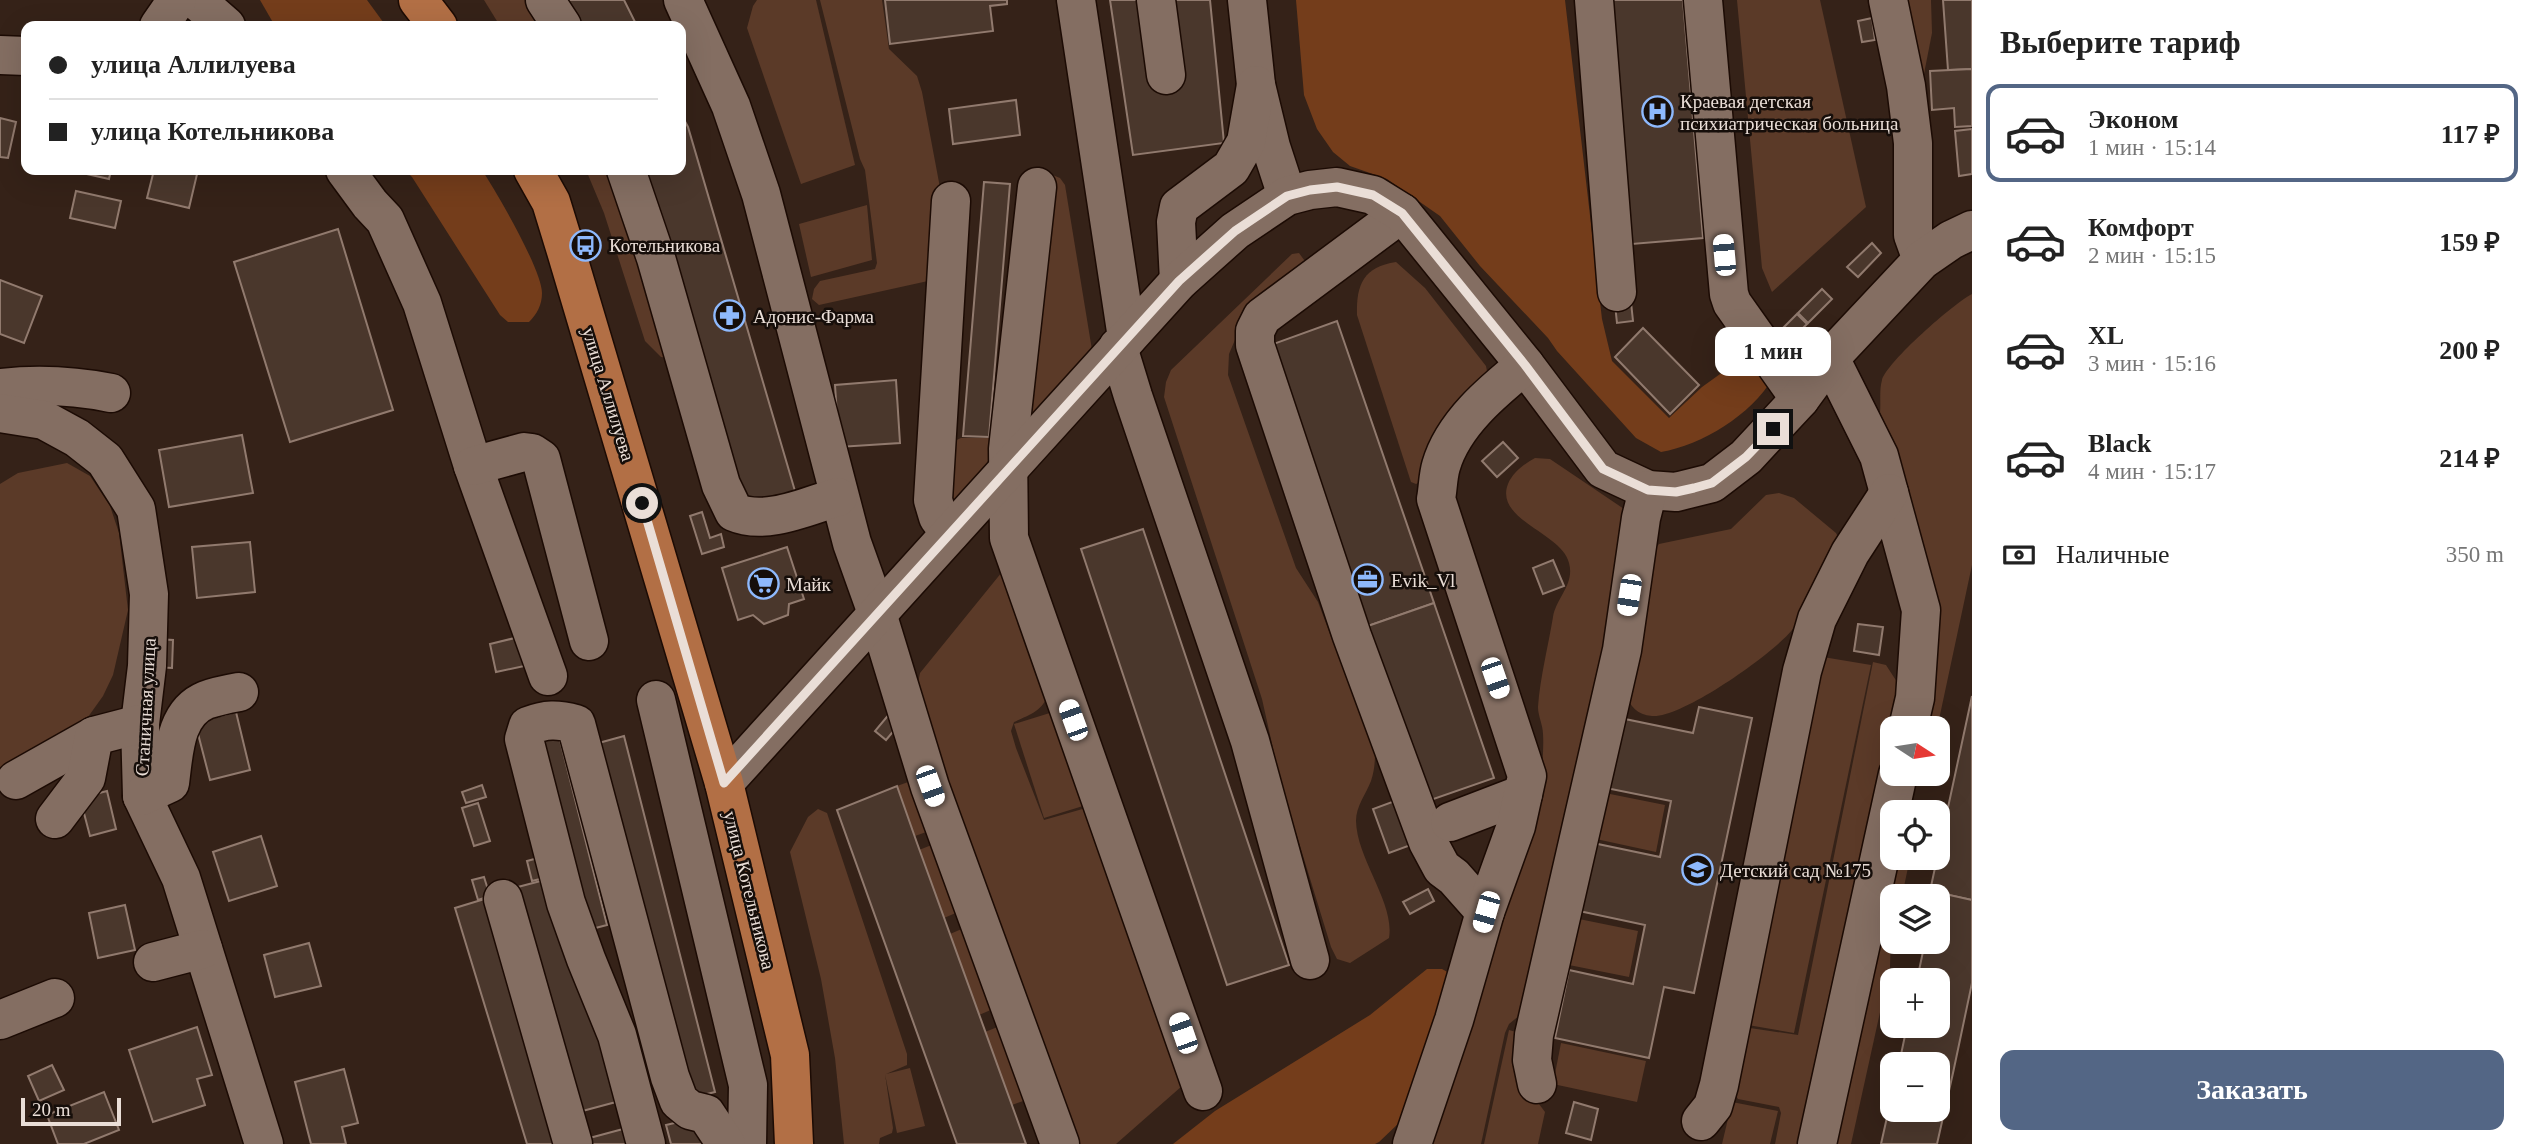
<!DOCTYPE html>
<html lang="ru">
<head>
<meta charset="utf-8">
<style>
	:root { --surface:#fff; --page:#f6f6f6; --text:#222; --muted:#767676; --line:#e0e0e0; --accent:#536685 }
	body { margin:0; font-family:"Times New Roman",serif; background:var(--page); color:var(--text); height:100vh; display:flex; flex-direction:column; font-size:26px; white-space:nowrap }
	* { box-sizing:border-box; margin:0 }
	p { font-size:23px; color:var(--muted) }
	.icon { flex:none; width:38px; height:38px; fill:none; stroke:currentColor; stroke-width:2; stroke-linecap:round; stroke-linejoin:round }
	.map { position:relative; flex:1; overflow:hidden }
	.details { display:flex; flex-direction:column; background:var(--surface); width:560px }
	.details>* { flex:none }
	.hud { position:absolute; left:21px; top:21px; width:665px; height:154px; border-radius:14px; box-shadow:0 7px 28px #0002; display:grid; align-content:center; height:154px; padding:0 28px; background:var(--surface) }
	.needle { width:46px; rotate:102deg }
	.buttons { position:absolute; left:1880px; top:716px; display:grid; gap:14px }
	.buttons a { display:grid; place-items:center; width:70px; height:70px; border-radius:14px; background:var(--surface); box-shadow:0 7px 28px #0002; font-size:35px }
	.scale { position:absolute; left:21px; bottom:18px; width:100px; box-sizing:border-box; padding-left:7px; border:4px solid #eaded7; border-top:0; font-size:19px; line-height:24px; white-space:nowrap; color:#eaded7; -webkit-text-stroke:5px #160e0a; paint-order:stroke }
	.end { position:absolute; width:32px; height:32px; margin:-16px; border:9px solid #eaded7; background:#111; box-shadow:0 0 0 4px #111 }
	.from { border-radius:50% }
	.bubble { position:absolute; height:49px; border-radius:14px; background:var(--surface); box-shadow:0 7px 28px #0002; font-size:23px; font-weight:700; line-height:49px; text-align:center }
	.car { position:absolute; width:21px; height:42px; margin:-21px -10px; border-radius:9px; box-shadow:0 0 5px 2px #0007; background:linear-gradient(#fff 24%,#345 0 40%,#fff 0 76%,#345 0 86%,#fff 0) }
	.hud b { display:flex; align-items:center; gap:24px; height:66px; font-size:26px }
	.hud b+b { border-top:2px solid var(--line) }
	.hud i { width:18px; height:18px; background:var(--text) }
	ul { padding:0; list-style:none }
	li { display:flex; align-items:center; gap:21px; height:98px; margin:0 14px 10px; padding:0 14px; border:4px solid transparent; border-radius:14px }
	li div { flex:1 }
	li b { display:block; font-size:26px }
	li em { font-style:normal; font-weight:700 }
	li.on { border-color:var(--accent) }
	li>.icon { width:63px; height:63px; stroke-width:1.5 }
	h2 { padding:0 28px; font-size:32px; line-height:84px }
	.pay { display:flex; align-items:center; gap:18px; height:77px; padding:0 28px; font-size:26px }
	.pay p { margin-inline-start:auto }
	.button { display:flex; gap:14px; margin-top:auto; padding:14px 28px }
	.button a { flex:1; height:80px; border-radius:14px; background:var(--accent); color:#fff; font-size:28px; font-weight:700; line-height:80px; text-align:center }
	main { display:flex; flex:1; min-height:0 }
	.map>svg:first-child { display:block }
</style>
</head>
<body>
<main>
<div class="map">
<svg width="1972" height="1144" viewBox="0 0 1972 1144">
	<rect width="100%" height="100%" fill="#352218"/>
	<g fill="#5b3a28">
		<polygon points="484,0 538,0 555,26 500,26"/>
		<polygon points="757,0 816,0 855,165 801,184 747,28 753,6"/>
		<polygon points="820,0 882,0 889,49 917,76 922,92 941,193 928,281 819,305 812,299 814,289 820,281 875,269 877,263 865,170 860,159"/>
		<polygon points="1737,0 1820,0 1866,207 1772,292 1762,268"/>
		<polygon points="1902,0 1931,0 1932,33 1922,84"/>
		<polygon points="586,170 621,170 668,358 661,357 645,341 604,213"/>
		<polygon points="1045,172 1060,178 1065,185 1092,350 1029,435"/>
		<polygon points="867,205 872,260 811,277 799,224"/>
		<path d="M 1299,253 L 1307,264 L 1237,335 L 1229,354 L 1228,375 L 1296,568 L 1318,602 L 1375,754 C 1375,763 1374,772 1371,781 C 1366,794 1356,806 1356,821 C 1357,860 1395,903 1389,938 L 1350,963 L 1337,959 L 1331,947 L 1281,784 L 1262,699 L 1164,397 L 1166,382 L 1171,370 L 1292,254 Z"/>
		<path d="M 1396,262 L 1425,288 L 1486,366 L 1488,377 L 1422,481 L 1416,484 L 1411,482 L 1357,315 C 1356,284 1364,267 1396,262 Z"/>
		<path d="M 1972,294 L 1972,565 L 1937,729 L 1925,728 L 1933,629 L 1880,413 C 1881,403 1879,390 1882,380 C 1887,362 1954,303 1972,294 Z"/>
		<polygon points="961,438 991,438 1003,453 949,506 952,442"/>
		<path d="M 1535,458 L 1550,459 L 1627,511 L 1616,601 L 1520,1015 L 1509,1024 L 1505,1033 L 1481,1144 L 1431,1144 L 1541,782 C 1542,766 1544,749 1543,734 C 1543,725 1538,716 1538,707 C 1540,678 1548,647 1553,617 C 1556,598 1575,584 1569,563 C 1562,533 1494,520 1508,484 C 1513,472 1524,464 1535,458 Z"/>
		<polygon points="67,463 90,476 110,506 119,533 128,610 113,675 103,696 78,731 0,778 0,484 18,473"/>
		<path d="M 1779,493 L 1794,498 L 1836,533 L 1839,539 C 1826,570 1813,603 1792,630 C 1773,654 1681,719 1652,716 C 1637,715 1630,706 1625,693 L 1650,555 L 1659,544 L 1731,529 L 1766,495 Z"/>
		<path d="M 1002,572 L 1048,694 C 1043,711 1029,715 1014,722 L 1011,731 L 1016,748 L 1044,820 L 1086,808 L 1182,1086 L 1116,1144 L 1074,1144 L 938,753 L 918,683 L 920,673 Z"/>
		<polygon points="1817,656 1871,665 1794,1033 1742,1024"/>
		<polygon points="1873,662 1886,665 1899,685 1892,738 1802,1144 1775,1144 1781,1113 1779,1107 1738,1099 1734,1093 1750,1028 1798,1035"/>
		<polygon points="1053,712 1083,806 1044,818 1014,724"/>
		<polygon points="911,781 929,831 915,836 897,786"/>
		<polygon points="1605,793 1665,805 1656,852 1596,839"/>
		<polygon points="818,809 827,813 907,1054 907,1065 886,1074 910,1068 925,1126 897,1133 885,1074 893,1128 892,1133 880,1138 879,1144 844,1144 835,1058 821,979 790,852 808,817"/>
		<polygon points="934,844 958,912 944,918 919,850"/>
		<polygon points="1895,858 1910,858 1902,896 1892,896 1890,967 1851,1144 1827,1144"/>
		<polygon points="1579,919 1638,931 1629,977 1569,965"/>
		<polygon points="964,928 993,1009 979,1015 950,934"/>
		<polygon points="1000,1026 1026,1100 1012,1105 985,1032"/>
		<polygon points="1509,1030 1527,1035 1530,1092 1545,1112 1538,1144 1484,1144"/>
		<polygon points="1561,1043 1646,1061 1637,1102 1553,1084"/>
		<polygon points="1732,1102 1778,1111 1770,1144 1722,1144"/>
	</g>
	<g fill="#743d1b">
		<polygon points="260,0 367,0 386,26 275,26"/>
		<path d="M 1296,0 L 1565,0 L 1602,319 L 1612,361 L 1669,418 L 1702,387 L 1748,354 L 1773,378 C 1751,415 1702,445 1661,452 L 1636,438 L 1557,351 L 1548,338 L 1480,266 L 1440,216 L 1387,179 L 1350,166 L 1333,152 L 1317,129 L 1304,95 Z"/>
		<path d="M 405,170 L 482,170 C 496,191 542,270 542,293 C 542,305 537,314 529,322 L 508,322 L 500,315 L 412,177 Z"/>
		<polygon points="1427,969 1442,969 1451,974 1400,1122 1379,1142 1375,1144 1173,1144 1215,1111 1370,1015"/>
	</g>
	<g fill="#4a372c" stroke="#917a6e" stroke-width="2">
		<polygon points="554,0 624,0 637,26 570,26"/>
		<polygon points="885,0 1007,0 1007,4 990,6 993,31 890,44"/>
		<polygon points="1110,0 1210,0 1224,143 1133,155"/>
		<polygon points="1611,0 1683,0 1703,238 1632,244"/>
		<polygon points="1943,0 1972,0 1972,69 1948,70"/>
		<polygon points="1872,18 1875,40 1862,42 1858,21"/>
		<polygon points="1972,69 1972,126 1955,127 1954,108 1932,110 1930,71"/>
		<polygon points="1016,100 1020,135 953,144 949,109"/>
		<polygon points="681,114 688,127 795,491 747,507 645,170 681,170"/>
		<polygon points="0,118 16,122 8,158 0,157"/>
		<polygon points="1972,129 1972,174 1959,176 1955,131"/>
		<polygon points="69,170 111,170 109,179"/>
		<polygon points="154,170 198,170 189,208 147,198"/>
		<polygon points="984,182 1010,184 989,437 963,436"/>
		<polygon points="76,191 121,201 115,228 70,218"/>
		<polygon points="338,229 393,410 290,442 234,262"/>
		<polygon points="1872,243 1881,253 1858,277 1847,267"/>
		<polygon points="0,280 42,296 24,343 0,334"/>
		<polygon points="1822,289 1832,299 1808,323 1798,313"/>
		<polygon points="1630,293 1633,321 1617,323 1614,295"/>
		<polygon points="1797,314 1807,324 1783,348 1773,338"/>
		<polygon points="1337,321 1434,603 1362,628 1265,347"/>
		<polygon points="1643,328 1699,385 1670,414 1615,357"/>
		<polygon points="896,380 900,443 839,447 835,385"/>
		<polygon points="242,435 253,493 169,507 159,450"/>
		<polygon points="1503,442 1518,458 1497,477 1482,461"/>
		<polygon points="702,512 710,538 721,534 724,547 702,554 690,516"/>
		<polygon points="1143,529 1289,965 1227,985 1081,549"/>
		<polygon points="250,542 255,592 197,598 192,547"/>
		<polygon points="787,547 804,599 789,604 788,615 764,624 753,615 738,620 722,568"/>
		<polygon points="1553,560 1564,586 1543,594 1533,568"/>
		<polygon points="1434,603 1494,778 1422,803 1362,628"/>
		<polygon points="1858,624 1883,627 1879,655 1854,651"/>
		<polygon points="523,636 529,665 496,672 490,644"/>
		<polygon points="157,639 173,640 172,668 155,667"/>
		<polygon points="1972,696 1972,900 1930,891"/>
		<polygon points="1699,707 1752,718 1694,993 1664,987 1649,1058 1555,1038 1569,970 1633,984 1645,925 1579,911 1593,843 1660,857 1671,801 1606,788 1620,718 1693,733"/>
		<polygon points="236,712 250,770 210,780 195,722"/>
		<polygon points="891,712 902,721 886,740 875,731"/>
		<polygon points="559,736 607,925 580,932 532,743"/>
		<polygon points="624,736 715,1092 687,1099 595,744"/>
		<polygon points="482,785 486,797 466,803 462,792"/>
		<polygon points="897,786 917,843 1026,1144 957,1144 837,810"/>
		<polygon points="107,791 116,829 90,836 80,798"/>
		<polygon points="1403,798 1419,842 1389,853 1373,809"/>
		<polygon points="478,803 490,841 474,846 462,808"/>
		<polygon points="261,836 277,886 229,901 213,852"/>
		<polygon points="538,858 544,878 532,881 527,861"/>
		<polygon points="484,877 490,896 478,900 472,880"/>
		<polygon points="552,878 567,924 616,1102 575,1113 514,888"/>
		<polygon points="1428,889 1434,901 1410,914 1403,902"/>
		<polygon points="1936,892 1972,900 1972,983 1953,1073 1937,1144 1881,1144 1892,1095 1892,1110 1937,1110 1937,1064 1899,1064 1907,1026 1937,1026 1937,980 1917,980 1925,942 1937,942"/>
		<polygon points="491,897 563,1144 527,1144 455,908"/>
		<polygon points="125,905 135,950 98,958 89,913"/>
		<polygon points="309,943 321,986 275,997 264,955"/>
		<polygon points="197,1027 212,1075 197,1079 205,1105 153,1122 129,1050"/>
		<polygon points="52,1065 64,1090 39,1101 28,1076"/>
		<polygon points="344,1069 358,1123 342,1127 346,1144 311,1144 295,1082"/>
		<polygon points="104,1092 119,1130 84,1144 58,1144 47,1115"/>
		<polygon points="1574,1102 1598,1109 1591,1140 1566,1133"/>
		<polygon points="700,1117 707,1144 671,1144 666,1125"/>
		<polygon points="623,1129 627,1144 583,1144 582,1140"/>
	</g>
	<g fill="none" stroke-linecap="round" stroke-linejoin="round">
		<defs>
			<g id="minor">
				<polyline points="196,0 226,26"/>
				<polyline points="545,0 562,26"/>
				<polyline points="683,0 731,106 761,194 852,543 877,613 930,787 1060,1144"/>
				<polyline points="1076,0 1127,338"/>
				<polyline points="1156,0 1166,75"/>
				<polyline points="1247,0 1256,85 1271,147 1287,196"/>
				<polyline points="1594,0 1617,292"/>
				<polyline points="1703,0 1729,294 1732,303 1800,399"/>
				<polyline points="1888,0 1906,86 1913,143 1913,235 1922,260"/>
				<polyline points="159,26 177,0"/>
				<polyline points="0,55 26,56"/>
				<polyline points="345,170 370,204 385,220 422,303 473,466 548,676"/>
				<path d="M 626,170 L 656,258 L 721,485 L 734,512 C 766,526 807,506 838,497"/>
				<polyline points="1037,187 1008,449 1009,538 1203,1091"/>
				<polyline points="1402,213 1262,317 1255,331 1255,345 1352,636 1428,842 1442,868 1454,877 1485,912"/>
				<polyline points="1179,281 1176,222 1179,207 1231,168 1246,142 1256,85"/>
				<polyline points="1118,347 1133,396 1250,741 1310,960"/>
				<polyline points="1830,358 1879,456 1921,610 1915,698 1908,728"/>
				<path d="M 0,388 C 36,384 76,386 111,393"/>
				<polyline points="0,413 44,420 77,438 105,460 136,509 149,594 147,666 140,724 142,796 181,878 264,1144"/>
				<polyline points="473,466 524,452 532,453 541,459 589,641"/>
				<polyline points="950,533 938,517 933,500 951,201"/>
				<polyline points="656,700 748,1085 747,1144"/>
				<polyline points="16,780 94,736"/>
				<polyline points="724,783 1179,281 1235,231 1287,196 1310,190 1337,187 1373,195 1402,213 1525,365 1603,469 1648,490 1676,492 1712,483 1746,457 1800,399 1830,358 1922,260 1951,240 1972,230"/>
				<path d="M 142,796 L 170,783 C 174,754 174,713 206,700 C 217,696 228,694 239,692"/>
				<polyline points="55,819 86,778 94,736 140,724"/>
				<polyline points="1450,822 1523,794"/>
				<polyline points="503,899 573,1144"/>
				<polyline points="153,962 203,949"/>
				<polyline points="0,1020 55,998"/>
				<polyline points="1537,1084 1532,1060 1534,1035 1622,650 1641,518 1648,490"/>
				<polyline points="1701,1121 1713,1106 1719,1085 1802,671 1817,619 1850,553 1889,493"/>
				<path d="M 646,1144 L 617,1035 L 586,959 L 566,903 L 524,739 L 528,726 C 546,719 557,719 576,724 L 670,1077 L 679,1101 L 690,1110 L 706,1114 L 726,1144"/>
				<path d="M 1412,1144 L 1454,1020 L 1485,912 L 1516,826 L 1527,776 L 1436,499 C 1438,488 1438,476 1441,466 C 1453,424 1492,392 1525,365"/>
				<polyline points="1817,1144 1898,774"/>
			</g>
			<g id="major">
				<polyline points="418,0 438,26"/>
				<polyline points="533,170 551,202 566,251 724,783 790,1055 794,1144"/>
			</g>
		</defs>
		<use href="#minor" stroke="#1c0b04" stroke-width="41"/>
		<use href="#major" stroke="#1c0b04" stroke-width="41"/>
		<use href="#minor" stroke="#846e62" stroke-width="38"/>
		<use href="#major" stroke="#b26f45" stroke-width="38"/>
	</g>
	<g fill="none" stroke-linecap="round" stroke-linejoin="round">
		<polyline stroke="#eaded7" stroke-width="9" points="642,503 724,783 1179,281 1235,231 1287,196 1310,190 1337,187 1373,195 1402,213 1525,365 1603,469 1648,490 1676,492 1694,488 1712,483 1746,457 1773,429"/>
	</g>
	<defs>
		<symbol id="hospital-ring" viewBox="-11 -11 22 22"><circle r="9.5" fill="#160e0a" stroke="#8eb9fd" stroke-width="1.5"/><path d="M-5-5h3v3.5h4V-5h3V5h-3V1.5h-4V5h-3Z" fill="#8eb9fd"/></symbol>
		<symbol id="bus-ring" viewBox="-11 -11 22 22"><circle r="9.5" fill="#160e0a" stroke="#8eb9fd" stroke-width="1.5"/><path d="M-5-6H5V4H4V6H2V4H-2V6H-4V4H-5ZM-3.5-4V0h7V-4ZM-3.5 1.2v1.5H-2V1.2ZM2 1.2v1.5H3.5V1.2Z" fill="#8eb9fd"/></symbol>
		<symbol id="pharmacy-ring" viewBox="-11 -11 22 22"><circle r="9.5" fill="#160e0a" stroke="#8eb9fd" stroke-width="1.5"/><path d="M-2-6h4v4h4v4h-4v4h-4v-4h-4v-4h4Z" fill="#8eb9fd"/></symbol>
		<symbol id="office-ring" viewBox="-11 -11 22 22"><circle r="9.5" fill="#160e0a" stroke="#8eb9fd" stroke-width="1.5"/><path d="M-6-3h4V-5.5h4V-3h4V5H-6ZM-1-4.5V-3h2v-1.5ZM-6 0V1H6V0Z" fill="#8eb9fd"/></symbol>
		<symbol id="supermarket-ring" viewBox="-11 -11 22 22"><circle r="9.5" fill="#160e0a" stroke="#8eb9fd" stroke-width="1.5"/><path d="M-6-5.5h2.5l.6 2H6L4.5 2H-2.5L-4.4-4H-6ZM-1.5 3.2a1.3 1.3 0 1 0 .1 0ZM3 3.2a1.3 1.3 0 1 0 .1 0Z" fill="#8eb9fd"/></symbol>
		<symbol id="school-ring" viewBox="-11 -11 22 22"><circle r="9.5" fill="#160e0a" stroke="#8eb9fd" stroke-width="1.5"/><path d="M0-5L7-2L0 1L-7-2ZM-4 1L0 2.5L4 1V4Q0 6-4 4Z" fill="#8eb9fd"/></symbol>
	</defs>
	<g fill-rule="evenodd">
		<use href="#hospital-ring" x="1640" y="94" width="35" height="35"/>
		<use href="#bus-ring" x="568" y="228" width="35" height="35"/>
		<use href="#pharmacy-ring" x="712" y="298" width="35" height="35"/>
		<use href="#office-ring" x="1350" y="562" width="35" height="35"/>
		<use href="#supermarket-ring" x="746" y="566" width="35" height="35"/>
		<use href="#school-ring" x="1680" y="852" width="35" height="35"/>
	</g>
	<g text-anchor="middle" stroke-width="5" stroke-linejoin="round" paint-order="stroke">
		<g font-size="19" fill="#eaded7" stroke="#160e0a" text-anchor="start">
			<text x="1680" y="108">Краевая детская<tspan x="1680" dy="22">психиатрическая больница</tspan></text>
			<text x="609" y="252">Котельникова</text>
			<text x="753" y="323">Адонис-Фарма</text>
			<text x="1391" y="587">Evik_Vl</text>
			<text x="786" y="591">Майк</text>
			<text x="1720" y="877">Детский сад №175</text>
		</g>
		<g font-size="19" fill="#eaded7" stroke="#160e0a">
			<text transform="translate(609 394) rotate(73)" y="7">улица Аллилуева</text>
			<text transform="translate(145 707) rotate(-87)" y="7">Станичная улица</text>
			<text transform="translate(750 890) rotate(76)" y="7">улица Котельникова</text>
		</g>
	</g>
</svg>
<div class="buttons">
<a><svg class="needle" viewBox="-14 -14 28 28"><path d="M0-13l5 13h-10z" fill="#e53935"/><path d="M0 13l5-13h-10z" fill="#767676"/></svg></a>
<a><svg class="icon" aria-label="locate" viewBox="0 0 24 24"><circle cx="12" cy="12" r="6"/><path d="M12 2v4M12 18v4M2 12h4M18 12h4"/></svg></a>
<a><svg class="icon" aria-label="layers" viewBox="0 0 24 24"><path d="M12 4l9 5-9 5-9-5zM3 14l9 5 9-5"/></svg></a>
<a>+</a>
<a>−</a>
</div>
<div class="scale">20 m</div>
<i class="end from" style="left:642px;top:503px"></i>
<i class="end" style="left:1773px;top:429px"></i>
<div class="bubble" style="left:1715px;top:327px;width:116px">1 мин</div>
<i class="car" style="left:1724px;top:255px;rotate:355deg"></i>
<i class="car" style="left:1629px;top:595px;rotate:189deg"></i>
<i class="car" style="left:1495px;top:678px;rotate:161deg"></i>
<i class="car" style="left:1073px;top:720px;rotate:340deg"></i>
<i class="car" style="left:930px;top:786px;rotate:160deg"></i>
<i class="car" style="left:1486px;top:912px;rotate:196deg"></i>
<i class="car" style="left:1183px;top:1033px;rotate:341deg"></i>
<div class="hud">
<b><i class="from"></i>улица Аллилуева</b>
<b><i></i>улица Котельникова</b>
</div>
</div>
<section class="details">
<h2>Выберите тариф</h2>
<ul>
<li class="on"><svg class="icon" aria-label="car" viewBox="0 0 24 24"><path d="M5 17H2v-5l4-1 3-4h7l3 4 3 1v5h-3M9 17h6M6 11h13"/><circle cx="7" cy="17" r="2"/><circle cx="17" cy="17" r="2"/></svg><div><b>Эконом</b><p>1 мин · 15:14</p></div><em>117 ₽</em></li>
<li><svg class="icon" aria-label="car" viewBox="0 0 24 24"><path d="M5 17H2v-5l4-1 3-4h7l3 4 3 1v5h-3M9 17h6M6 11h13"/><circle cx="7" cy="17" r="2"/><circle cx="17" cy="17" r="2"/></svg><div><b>Комфорт</b><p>2 мин · 15:15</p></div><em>159 ₽</em></li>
<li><svg class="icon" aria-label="car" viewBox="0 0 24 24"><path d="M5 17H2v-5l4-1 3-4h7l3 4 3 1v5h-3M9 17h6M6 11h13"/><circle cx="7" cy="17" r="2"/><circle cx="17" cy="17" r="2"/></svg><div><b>XL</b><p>3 мин · 15:16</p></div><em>200 ₽</em></li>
<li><svg class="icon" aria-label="car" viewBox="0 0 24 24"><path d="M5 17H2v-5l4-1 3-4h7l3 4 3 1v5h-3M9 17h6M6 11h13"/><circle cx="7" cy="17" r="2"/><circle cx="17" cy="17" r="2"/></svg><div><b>Black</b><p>4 мин · 15:17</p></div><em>214 ₽</em></li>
</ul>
<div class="pay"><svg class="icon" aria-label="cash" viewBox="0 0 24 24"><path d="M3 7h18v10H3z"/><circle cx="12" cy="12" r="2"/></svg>Наличные<p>350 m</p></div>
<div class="button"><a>Заказать</a></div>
</section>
</main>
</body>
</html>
